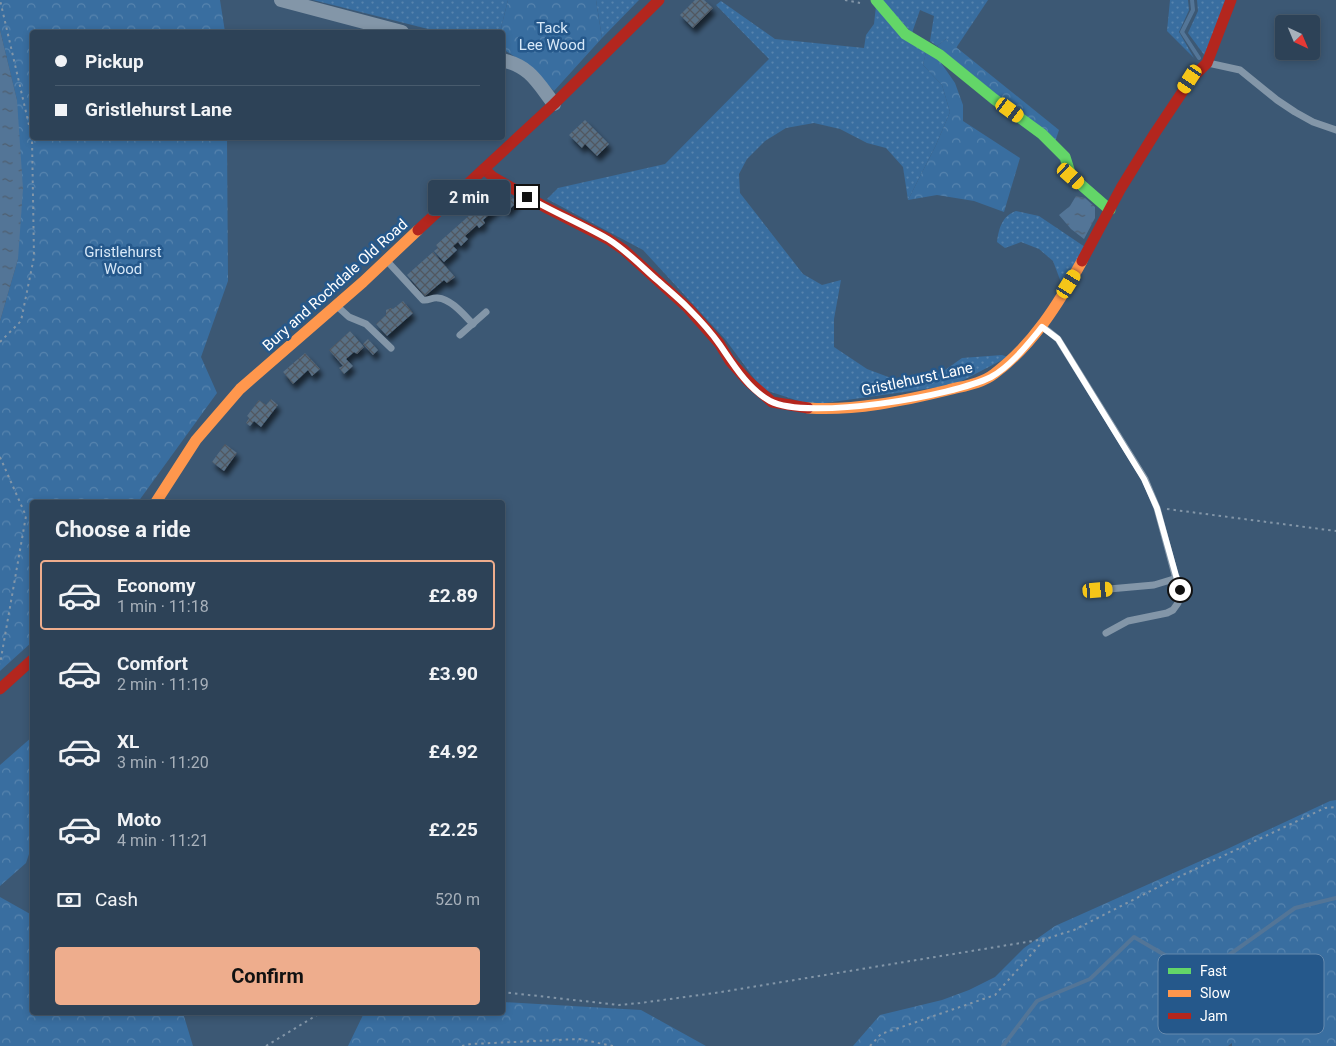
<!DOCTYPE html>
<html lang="en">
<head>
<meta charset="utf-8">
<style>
	:root { --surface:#2d4257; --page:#394d61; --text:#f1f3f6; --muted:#a7b0ba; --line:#485b6d; --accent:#eead8d }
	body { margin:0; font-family:Roboto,sans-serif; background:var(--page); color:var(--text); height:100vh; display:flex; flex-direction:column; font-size:19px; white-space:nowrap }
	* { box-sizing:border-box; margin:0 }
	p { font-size:16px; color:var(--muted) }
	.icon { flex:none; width:28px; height:28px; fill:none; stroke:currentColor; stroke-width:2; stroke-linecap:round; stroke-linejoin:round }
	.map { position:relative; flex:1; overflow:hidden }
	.details { position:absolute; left:30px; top:500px; width:475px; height:515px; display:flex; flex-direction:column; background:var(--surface); border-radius:5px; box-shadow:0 2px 8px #0003,0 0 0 1px var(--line) }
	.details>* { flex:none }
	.guide { position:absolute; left:30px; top:30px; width:475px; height:110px; border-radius:5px; box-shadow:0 2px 8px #0003,0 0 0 1px var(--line); display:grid; align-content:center; height:110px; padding:0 25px; background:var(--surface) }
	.needle { width:32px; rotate:136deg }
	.buttons { position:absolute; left:1275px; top:15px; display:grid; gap:10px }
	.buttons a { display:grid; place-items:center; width:45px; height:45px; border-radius:5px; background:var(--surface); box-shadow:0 2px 8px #0003,0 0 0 1px var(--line); font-size:25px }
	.end { position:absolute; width:22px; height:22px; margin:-11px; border:6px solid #fff; background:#111; box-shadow:0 0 0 2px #111 }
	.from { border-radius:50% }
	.bubble { position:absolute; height:35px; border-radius:5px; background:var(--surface); box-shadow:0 2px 8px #0003,0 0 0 1px var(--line); font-size:16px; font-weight:700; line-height:35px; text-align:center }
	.car { position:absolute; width:15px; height:30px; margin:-15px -8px; border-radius:6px; box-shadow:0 0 4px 1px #0007; background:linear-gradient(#f5c518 24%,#345 0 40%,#f5c518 0 76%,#345 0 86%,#f5c518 0) }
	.guide b { display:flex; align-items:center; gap:18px; height:48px; font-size:19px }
	.guide b+b { border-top:1px solid var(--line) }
	.guide i { width:12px; height:12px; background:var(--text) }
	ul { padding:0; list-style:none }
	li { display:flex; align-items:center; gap:15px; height:70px; margin:0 10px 8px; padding:0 15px; border:2px solid transparent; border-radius:5px }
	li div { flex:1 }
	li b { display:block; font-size:19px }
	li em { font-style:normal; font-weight:700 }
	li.on { border-color:var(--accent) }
	li>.icon { width:45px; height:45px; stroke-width:1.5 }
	h2 { padding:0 25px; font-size:22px; line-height:60px }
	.pay { display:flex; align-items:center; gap:12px; height:55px; padding:0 25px; font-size:19px }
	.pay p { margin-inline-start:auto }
	.action { display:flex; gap:10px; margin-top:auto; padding:10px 25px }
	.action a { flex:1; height:58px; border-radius:5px; background:var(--accent); color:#111; font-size:20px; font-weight:700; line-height:58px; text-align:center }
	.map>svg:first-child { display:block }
</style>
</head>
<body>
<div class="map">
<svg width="1336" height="1046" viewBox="0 0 1336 1046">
	<defs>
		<pattern id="grass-dots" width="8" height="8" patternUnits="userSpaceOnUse" patternTransform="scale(1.25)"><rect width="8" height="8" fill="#396ea0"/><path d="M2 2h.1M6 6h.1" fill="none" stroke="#5784ae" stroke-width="1.8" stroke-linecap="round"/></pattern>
		<pattern id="forest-crowns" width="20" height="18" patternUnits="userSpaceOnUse" patternTransform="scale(1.25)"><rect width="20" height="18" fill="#396ea0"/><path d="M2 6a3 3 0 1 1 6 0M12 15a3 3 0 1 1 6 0" fill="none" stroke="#5784ae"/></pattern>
		<pattern id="water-ripples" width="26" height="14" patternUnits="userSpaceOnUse" patternTransform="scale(1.25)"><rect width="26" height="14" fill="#537597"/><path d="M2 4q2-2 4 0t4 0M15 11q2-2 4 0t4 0" fill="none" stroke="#4f5e6e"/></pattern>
		<pattern id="building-cross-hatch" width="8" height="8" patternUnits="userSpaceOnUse" patternTransform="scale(1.25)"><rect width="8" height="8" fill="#596f85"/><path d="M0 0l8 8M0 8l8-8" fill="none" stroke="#515860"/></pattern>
		<filter id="shadow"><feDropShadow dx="3" dy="5.5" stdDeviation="2.5" flood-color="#0009"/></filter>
	</defs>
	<rect width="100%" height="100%" fill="#3c5874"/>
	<g fill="url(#grass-dots)">
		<polygon points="313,0 508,0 500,32 440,32"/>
		<polygon points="596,0 639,0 602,38"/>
		<polygon points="881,0 988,0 956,48 946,39 937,46 930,41 934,16 920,10 912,33"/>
		<polygon points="1170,0 1188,0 1189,10 1179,32 1194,58 1167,31"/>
		<polygon points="1197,0 1227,0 1205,56 1188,33 1198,11"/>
		<polygon points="721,1 775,39 864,48 866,35 874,24 876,6 926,52 923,65 942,85 950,112 936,145 908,200 903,167 886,148 867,143 840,129 814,123 786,128 765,141 747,159 739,174 740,193 803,274 822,285 841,280 834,319 834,347 867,369 899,381 923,380 945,370 962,358 1002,355 1008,357 954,385 811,405 762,389 725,339 643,250 547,199 558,188 665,164 769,59 716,5"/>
		<path d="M 1016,211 L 1039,216 L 1085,247 L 1062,285 L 1053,261 L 1039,249 L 1021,242 L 1005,248 L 997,242 C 999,228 1002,216 1016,211 Z"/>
	</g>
	<g fill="url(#forest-crowns)">
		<polygon points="0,0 220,0 225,32 32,32 32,138 227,138 228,281 201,357 217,393 138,502 32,502 32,642 0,671 0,321 18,259 17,100 0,30"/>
		<polygon points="508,0 596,0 602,38 554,91 527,65 503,49 502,32 500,32"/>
		<polygon points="946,39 1059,130 1055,142 937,46"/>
		<polygon points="926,52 937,57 955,83 963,105 963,121 1020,158 1004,212 974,201 937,195 908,200 936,145 950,112 942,85 923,65"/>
		<polygon points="32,737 32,845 26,863 0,886 0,765"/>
		<polygon points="1336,800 1336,1046 1232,1046 1232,1043 1228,1046 853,1046 880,1015 942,1000 969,990 995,977 1024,948 1055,926 1225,850 1330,801"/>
		<polygon points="0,897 32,915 32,1012 183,1013 193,1046 0,1046"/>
		<polygon points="503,1002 641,1010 706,1046 348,1046 364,1013 502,1012"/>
	</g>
	<g fill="url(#water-ripples)">
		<polygon points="0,30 17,100 23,189 18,259 0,321"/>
		<polygon points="1076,196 1085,198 1095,207 1095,218 1084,239 1071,229 1059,215 1070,206"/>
	</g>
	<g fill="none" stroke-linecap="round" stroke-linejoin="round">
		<g stroke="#537597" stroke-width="4">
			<polyline points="1192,0 1193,10 1182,32 1199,58"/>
			<polyline points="1003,1046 1037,1001 1090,979 1134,937 1175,961 1226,957 1295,908 1336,898"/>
		</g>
	</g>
	<g fill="url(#building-cross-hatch)" filter="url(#shadow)">
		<polygon points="695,0 704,0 713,8 693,28 680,15"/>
		<polygon points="585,120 609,144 597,156 585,144 582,148 569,135"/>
		<polygon points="498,190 518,201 507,212 500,205 483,220 485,223 479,228 477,225 465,236 468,239 461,246 458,242 453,246 457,250 444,262 434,251 438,248 436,245"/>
		<polygon points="433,252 455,277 447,283 444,280 425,296 407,275"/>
		<polygon points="403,301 413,313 387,336 376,324 386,315 386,310 391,308 393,309"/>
		<polygon points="350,331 364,347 357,354 354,352 346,359 353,366 344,374 339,368 343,366 329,350"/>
		<polygon points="368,339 378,350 373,355 363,344"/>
		<polygon points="305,353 320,369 312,376 308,370 293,384 283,372"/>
		<polygon points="271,399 278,405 261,427 254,421 250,426 246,423 249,418 247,416 259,400 266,405"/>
		<polygon points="225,444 237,453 224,471 212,462"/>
	</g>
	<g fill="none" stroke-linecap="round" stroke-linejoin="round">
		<g stroke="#8396a8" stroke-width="2" stroke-dasharray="2.5 4" stroke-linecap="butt">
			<polyline points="845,0 860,3"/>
			<polyline points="0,342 21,321 34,257 32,138 0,0"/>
			<polyline points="0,457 26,516 0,664"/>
			<polyline points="1167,509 1336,531"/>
			<polyline points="502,992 619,1005 640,1003 715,993 1045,939 1074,930 1172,880 1325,808 1336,807"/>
			<polyline points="266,1046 322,1012"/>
			<polyline points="462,1046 471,1044 579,1039 613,1046"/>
			<polyline points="870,1046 881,1034 995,995 1044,940"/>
		</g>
		<g stroke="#8396a8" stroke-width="7">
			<polyline points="1208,63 1240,70 1277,100 1295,112 1313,122 1336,130"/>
			<path d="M 388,262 L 423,300 C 429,301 432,297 438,298 C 451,299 464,315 473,324"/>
			<polyline points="338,307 349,317 366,324 391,348"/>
			<polyline points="1043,327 1058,339 1145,479 1157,508 1179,590 1178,603 1173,610 1167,613 1128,621 1106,633"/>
			<polyline points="460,335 486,312"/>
			<polyline points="1098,590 1154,585 1177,578"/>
		</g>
		<g stroke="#8396a8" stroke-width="14">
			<polyline points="281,0 402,32"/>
			<path d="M 502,60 C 531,67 537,82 554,104"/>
		</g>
		<polyline stroke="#63d668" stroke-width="11" points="876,0 905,34 940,55 994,99 1042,134 1065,157 1071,176 1110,210"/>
		<g stroke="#ff974d" stroke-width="11">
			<path d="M 808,408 C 855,411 903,401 948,390 C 963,386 981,384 994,374 C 1033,345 1059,303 1082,261"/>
			<polyline points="156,502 196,440 240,389 363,282 418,230"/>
		</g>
		<g stroke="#b3261e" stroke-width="11">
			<polyline points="484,169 493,177 545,207 608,239 624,250 688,308 719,343 730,361 748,381 772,402 808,408"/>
			<polyline points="418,230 554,104 659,0"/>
			<polyline points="1082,261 1121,188 1155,133 1191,79 1207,63 1231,0"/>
			<polyline points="0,689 32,660"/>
		</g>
	</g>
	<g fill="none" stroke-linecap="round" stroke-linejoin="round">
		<path stroke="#fff" stroke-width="6" d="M 527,197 C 553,212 582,224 608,239 C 626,250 641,266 657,280 C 667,289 678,298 688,308 C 699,319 711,332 720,345 C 733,364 748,389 770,401 C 808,421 953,396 991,377 C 1011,366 1028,344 1042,327 L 1058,339 L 1144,479 L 1157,508 L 1180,590"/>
	</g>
	<g text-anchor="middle" stroke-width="5" stroke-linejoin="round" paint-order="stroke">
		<g font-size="15" fill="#d7e8f8" stroke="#25588b">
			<text x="552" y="33">Tack<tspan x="552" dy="17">Lee Wood</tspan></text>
			<text x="123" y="257">Gristlehurst<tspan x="123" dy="17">Wood</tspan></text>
		</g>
		<g font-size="15" fill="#fff" stroke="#25588b">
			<text transform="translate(335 285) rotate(-42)" y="5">Bury and Rochdale Old Road</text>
			<text transform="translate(917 379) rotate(-12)" y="5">Gristlehurst Lane</text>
		</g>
	</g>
	<rect x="1158" y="954" width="166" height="80" rx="8" fill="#25588b" stroke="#668aae" stroke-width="1"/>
	<rect x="1168" y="968" width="23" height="6" fill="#63d668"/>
	<rect x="1168" y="990" width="23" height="7" fill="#ff974d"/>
	<rect x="1168" y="1013" width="23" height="6" fill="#b3261e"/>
	<g font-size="14" fill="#fff">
		<text x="1200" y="976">Fast</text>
		<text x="1200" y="998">Slow</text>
		<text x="1200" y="1021">Jam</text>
	</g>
</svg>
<div class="buttons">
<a><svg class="needle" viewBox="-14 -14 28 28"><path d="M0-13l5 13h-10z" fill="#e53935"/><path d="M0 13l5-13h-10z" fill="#a7b0ba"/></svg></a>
</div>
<i class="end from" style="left:1180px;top:590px"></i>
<i class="end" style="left:527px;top:197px"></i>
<div class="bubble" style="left:428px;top:180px;width:82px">2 min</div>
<i class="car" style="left:1190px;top:79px;rotate:213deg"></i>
<i class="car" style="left:1010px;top:110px;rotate:126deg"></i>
<i class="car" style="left:1071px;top:176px;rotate:132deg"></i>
<i class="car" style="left:1069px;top:284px;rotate:32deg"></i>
<i class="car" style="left:1098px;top:590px;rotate:85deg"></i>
<div class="guide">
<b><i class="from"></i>Pickup</b>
<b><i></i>Gristlehurst Lane</b>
</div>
<section class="details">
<h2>Choose a ride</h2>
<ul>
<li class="on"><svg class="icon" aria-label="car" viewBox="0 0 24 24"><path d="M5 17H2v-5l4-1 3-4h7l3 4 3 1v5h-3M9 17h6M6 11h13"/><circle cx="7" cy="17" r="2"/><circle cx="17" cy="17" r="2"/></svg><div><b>Economy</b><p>1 min · 11:18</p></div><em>£2.89</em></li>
<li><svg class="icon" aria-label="car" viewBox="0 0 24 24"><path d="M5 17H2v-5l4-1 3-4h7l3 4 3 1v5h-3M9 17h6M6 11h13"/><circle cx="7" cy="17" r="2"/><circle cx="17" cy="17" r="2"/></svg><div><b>Comfort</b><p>2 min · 11:19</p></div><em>£3.90</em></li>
<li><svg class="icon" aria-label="car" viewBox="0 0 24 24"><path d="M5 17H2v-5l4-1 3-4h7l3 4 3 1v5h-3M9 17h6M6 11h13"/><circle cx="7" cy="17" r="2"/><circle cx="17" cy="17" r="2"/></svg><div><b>XL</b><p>3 min · 11:20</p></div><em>£4.92</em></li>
<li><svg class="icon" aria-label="car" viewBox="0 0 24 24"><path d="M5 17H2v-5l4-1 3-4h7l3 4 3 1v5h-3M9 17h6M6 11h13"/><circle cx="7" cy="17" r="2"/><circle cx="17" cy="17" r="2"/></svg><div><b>Moto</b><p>4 min · 11:21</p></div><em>£2.25</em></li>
</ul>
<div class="pay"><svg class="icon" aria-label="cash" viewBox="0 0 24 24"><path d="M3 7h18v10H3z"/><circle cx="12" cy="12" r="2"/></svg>Cash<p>520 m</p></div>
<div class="action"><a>Confirm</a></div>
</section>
</div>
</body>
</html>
